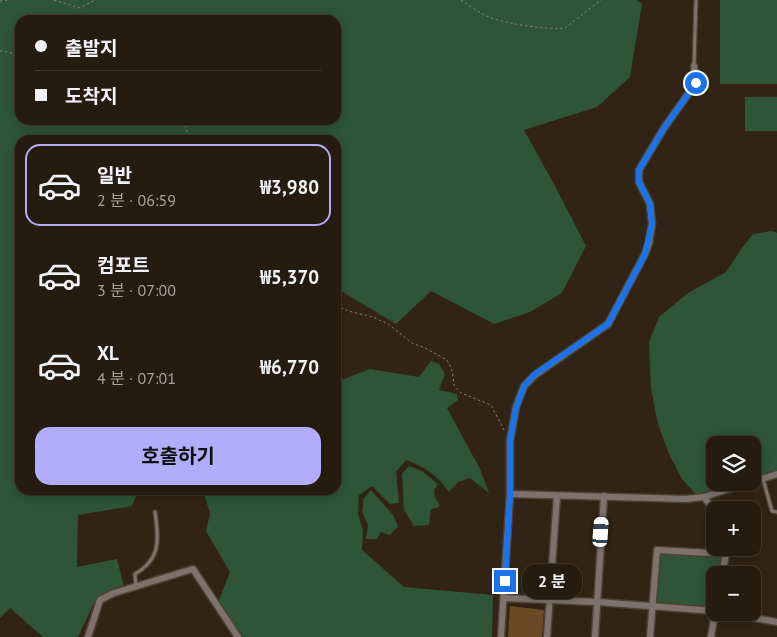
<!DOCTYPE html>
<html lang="ko">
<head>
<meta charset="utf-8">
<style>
	:root { --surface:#261b0f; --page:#32281d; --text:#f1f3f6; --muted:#a4a19e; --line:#42392f; --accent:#b1adfa }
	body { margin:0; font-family:"PT Sans","Noto Sans KR",sans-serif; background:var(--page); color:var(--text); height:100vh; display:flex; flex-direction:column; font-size:19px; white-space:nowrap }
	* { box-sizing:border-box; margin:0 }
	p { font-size:16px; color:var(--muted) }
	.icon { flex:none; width:28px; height:28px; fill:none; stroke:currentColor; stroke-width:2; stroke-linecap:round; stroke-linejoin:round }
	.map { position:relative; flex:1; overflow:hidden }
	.details { position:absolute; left:15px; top:135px; width:326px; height:360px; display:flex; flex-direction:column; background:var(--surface); border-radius:15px; box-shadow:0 2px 12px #0003,0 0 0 1px var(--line) }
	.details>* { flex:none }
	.guide { position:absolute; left:15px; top:15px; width:326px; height:110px; border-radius:15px; box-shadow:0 2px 12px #0003,0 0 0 1px var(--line); display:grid; align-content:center; height:110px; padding:0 20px; background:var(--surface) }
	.buttons { position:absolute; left:706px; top:436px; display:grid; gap:10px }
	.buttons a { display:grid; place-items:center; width:55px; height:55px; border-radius:10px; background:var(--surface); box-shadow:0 2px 12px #0003,0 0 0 1px var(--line); font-size:25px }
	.end { position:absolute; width:22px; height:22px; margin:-11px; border:6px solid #1a73e8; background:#fff; box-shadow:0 0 0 2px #fff }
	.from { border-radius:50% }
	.bubble { position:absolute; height:35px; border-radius:15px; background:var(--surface); box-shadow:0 2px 12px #0003,0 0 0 1px var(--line); font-size:16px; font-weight:700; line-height:35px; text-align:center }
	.car { position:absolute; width:15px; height:30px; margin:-15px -8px; border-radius:6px; box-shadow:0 0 4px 1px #0007; background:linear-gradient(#fff 24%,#345 0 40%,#fff 0 76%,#345 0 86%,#fff 0) }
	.guide b { display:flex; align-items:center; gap:18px; height:48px; font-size:19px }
	.guide b+b { border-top:1px solid var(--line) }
	.guide i { width:12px; height:12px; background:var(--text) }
	ul { padding:9px 0 0; list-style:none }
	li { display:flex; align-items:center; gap:15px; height:82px; margin:0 10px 8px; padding:0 10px; border:2px solid transparent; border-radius:15px }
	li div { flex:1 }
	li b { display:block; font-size:19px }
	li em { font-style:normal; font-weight:700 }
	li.current { border-color:var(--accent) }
	li>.icon { width:45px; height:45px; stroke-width:1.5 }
	.cta { display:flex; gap:10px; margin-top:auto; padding:10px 20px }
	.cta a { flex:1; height:58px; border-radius:15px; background:var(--accent); color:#111; font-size:20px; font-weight:700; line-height:58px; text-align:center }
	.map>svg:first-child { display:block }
</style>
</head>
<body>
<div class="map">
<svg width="777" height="637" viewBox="0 0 777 637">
	<rect width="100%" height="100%" fill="#322414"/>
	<g fill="#2e5537" fill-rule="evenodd">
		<path d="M 0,0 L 637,0 L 642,4 L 630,77 L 597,107 L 524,130 L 556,188 L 586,246 L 562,293 L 530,312 L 494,324 L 431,291 L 396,324 L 336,288 L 336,140 L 20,140 L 20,490 L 137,490 L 138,492 L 132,506 L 78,515 L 77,567 L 117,559 L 124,587 L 93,605 L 78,637 L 43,637 L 10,608 L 0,618 ZM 20,20 L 336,20 L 336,120 L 20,120 Z"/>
		<rect x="720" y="0" width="57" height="84"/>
		<rect x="745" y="97" width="32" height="34"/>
		<polygon points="771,231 777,233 777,475 753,482 752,445 715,445 715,482 752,483 700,499 682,479 669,454 658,424 651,389 649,342 659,317 688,293 726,272 742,248 753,234"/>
		<path d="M 431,361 L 439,364 L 445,374 L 439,390 L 457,394 L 458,400 L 447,408 L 480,469 L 489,493 L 470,478 L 458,482 L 449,492 C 438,476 424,466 406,460 L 396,472 L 399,503 L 390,504 L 372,486 L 359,495 L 358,514 L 363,530 L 362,550 L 404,587 L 493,595 L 492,637 L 243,637 L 218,603 L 230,572 L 206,531 L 210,514 L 203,490 L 336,490 L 336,382 L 370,369 L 419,377 Z"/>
		<polygon points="409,466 422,471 438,484 434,490 435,498 440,505 437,508 431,509 429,525 414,526 404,510 402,474"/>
		<polygon points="371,490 393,515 398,526 390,535 381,532 377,539 366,539 368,525 362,512 364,498"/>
		<polygon points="658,552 723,556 720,575 715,575 714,609 653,604"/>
	</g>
	<polygon fill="#694a22" points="510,606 544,610 542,637 508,637"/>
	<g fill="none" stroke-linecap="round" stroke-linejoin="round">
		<defs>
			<g id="lane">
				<polyline points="694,66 696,0"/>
				<polyline points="763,479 772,511 777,512"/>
				<path d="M 136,587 L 135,574 C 161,559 159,539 155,512"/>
			</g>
			<g id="street">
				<polyline points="752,482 777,474"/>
				<polyline points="510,494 686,499 704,497 750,482"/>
				<polyline points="704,497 715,512"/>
				<polyline points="722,575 727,548"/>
				<polyline points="504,598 597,602 715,611"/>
				<polyline points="723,612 777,622"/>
				<polyline points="88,637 100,600 114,593 193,569 238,637"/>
				<polyline points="501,637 510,494 510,441 516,407 524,386 535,375 608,324 645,254 649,243 652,224 650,204 639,182 639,170 664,128 696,83 694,66"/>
				<polyline points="547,637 557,496"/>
				<polyline points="595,637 604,496"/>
				<polyline points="650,637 657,550 726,554"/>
				<polyline points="711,637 715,612"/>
			</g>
		</defs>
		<use href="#lane" stroke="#4f4233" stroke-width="5.5"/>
		<use href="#street" stroke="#4f4233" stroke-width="9"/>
		<g stroke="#8a7e70" stroke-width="1" stroke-dasharray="2.5 2.5" stroke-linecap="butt">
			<polyline points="54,0 80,8 95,0"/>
			<path d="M 461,0 C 470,6 481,14 491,18 C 510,24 545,30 565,28 L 601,0"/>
			<polyline points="0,1 10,0"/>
			<polyline points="0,51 5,51 20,56"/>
			<polyline points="184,120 189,140"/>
			<polyline points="336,306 352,312 373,317 388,324 412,343 425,348 447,360 452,370 454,385 461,393 491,405 505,432"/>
		</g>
		<use href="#lane" stroke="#7d736c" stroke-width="3"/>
		<use href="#street" stroke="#7d736c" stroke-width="6"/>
	</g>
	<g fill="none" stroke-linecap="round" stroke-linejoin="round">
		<polyline stroke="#1a73e8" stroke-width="6" points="505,581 510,494 510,441 516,408 524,386 534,375 608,324 645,254 652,224 650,204 639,182 639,170 664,128 696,83"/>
	</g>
</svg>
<div class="buttons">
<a><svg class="icon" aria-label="layers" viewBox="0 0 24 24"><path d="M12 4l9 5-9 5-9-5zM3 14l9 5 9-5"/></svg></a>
<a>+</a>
<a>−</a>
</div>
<i class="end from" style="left:696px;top:83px"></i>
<i class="end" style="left:505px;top:581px"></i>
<div class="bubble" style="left:522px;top:564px;width:60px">2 분</div>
<i class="car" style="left:601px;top:532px;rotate:4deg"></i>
<div class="guide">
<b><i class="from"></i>출발지</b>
<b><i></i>도착지</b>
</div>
<section class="details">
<ul>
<li class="current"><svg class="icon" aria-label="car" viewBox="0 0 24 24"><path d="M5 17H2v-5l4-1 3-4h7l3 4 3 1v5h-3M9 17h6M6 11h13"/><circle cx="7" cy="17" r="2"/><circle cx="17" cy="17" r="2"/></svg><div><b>일반</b><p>2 분 · 06:59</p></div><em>₩3,980</em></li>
<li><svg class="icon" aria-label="car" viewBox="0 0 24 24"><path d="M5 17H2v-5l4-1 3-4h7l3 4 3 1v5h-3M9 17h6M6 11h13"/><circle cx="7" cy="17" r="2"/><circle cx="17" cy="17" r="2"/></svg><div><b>컴포트</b><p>3 분 · 07:00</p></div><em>₩5,370</em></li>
<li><svg class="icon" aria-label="car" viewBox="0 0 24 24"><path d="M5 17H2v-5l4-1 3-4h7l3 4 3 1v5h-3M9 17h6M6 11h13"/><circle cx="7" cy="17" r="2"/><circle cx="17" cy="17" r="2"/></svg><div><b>XL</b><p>4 분 · 07:01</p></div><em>₩6,770</em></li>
</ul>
<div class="cta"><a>호출하기</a></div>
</section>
</div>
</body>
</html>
